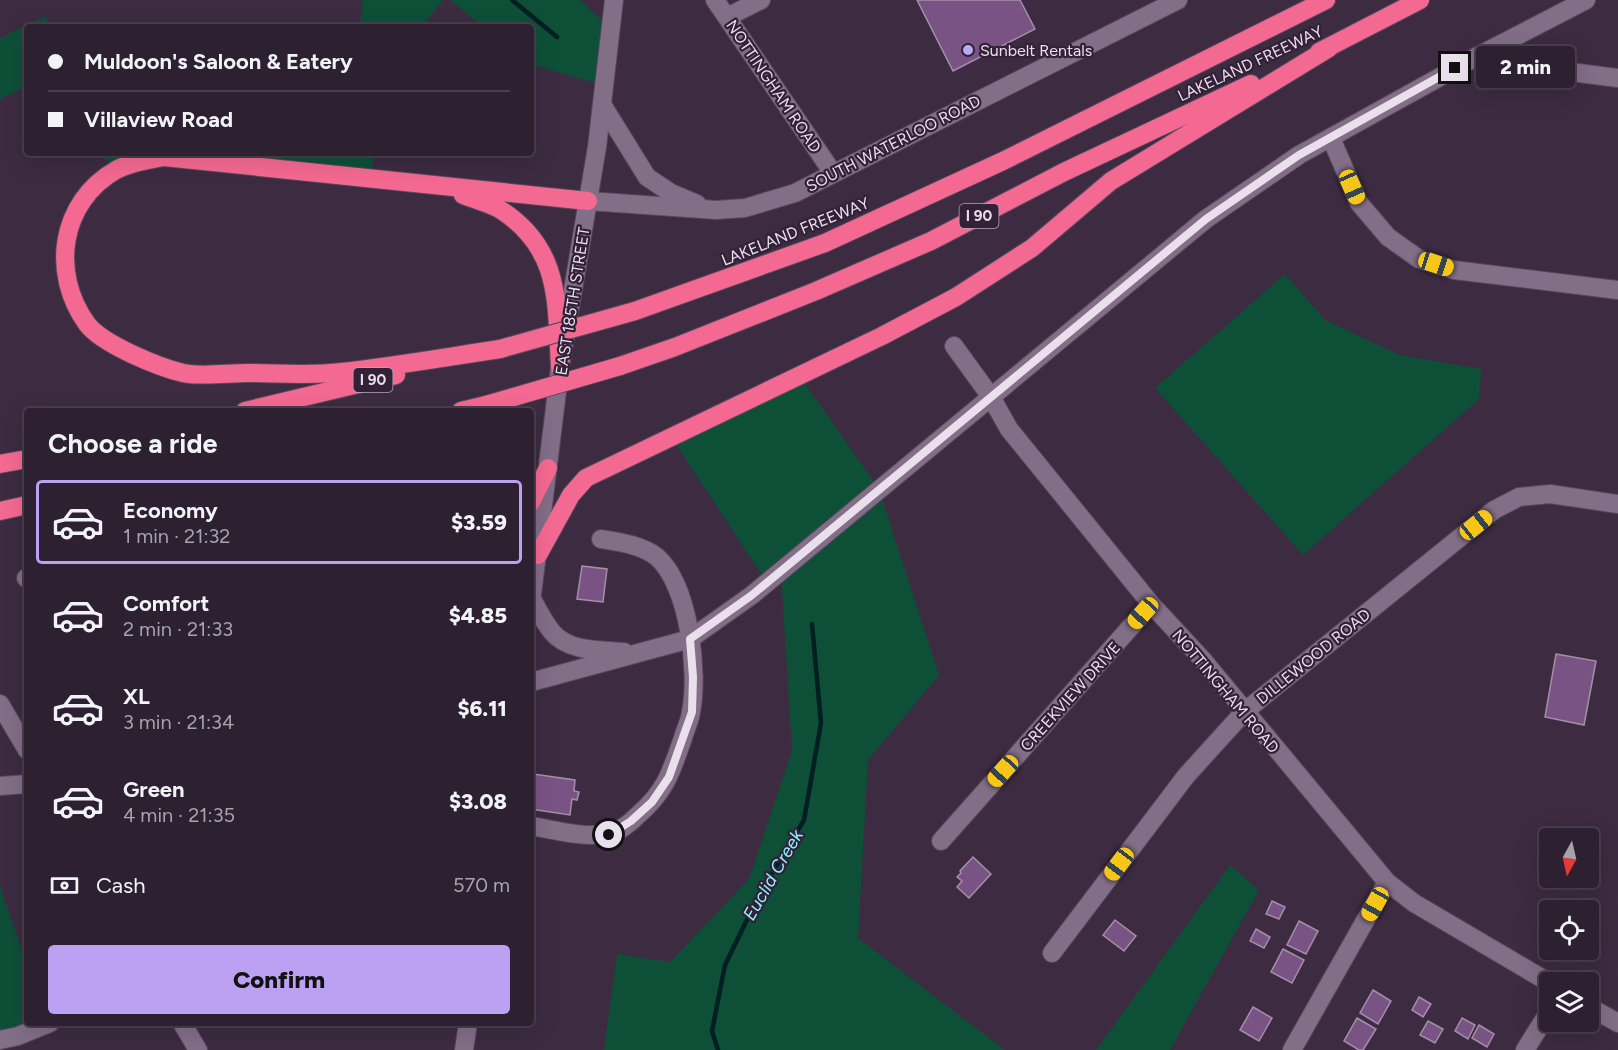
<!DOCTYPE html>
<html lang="en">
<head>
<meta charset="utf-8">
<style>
	:root { --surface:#2d2031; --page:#352839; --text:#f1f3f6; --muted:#a7a3ab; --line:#483e4d; --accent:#bca0f2 }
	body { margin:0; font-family:Figtree,sans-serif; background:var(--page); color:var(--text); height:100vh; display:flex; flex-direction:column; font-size:22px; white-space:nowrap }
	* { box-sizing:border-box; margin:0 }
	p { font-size:20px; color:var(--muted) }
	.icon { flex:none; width:33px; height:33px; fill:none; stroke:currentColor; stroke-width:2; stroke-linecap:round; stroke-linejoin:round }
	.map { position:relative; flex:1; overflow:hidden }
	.side { position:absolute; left:24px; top:408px; width:510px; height:618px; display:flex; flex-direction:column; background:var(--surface); border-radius:6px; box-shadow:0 6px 24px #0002,0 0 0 2px var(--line) }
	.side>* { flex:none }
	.guide { position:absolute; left:24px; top:24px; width:510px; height:132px; border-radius:6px; box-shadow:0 6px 24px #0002,0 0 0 2px var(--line); display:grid; align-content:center; height:132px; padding:0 24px; background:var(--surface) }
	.needle { width:39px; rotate:188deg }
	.tools { position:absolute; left:1539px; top:828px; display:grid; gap:12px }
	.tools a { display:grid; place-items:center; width:60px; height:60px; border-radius:6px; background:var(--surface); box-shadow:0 6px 24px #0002,0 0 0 2px var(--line); font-size:30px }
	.end { position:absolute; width:27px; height:27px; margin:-14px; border:8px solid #eadfed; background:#111; box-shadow:0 0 0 3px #111 }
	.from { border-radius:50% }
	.bubble { position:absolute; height:42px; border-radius:6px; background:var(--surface); box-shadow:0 6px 24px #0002,0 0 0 2px var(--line); font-size:20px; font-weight:800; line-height:42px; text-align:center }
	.car { position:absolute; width:18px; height:36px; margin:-18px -9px; border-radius:8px; box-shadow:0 0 4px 2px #0007; background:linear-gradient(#f5c518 24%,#345 0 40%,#f5c518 0 76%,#345 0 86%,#f5c518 0) }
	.guide b { display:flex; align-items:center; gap:21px; height:57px; font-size:22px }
	.guide b+b { border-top:2px solid var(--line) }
	.guide i { width:15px; height:15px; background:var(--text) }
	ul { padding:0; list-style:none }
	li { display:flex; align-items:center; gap:18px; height:84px; margin:0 12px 9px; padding:0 12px; border:3px solid transparent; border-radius:6px }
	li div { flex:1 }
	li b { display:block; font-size:22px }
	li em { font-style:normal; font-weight:800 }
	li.selected { border-color:var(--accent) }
	li>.icon { width:54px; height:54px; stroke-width:1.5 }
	h2 { padding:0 24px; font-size:27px; line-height:72px }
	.pay { display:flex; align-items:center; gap:15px; height:66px; padding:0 24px; font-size:22px }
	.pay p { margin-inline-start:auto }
	.primary-button { display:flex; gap:12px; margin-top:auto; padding:12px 24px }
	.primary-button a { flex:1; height:69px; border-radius:6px; background:var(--accent); color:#111; font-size:24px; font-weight:800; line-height:69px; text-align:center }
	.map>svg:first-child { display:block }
</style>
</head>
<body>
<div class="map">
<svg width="1618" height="1050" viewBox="0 0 1618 1050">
	<rect width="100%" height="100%" fill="#3c2b41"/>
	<g fill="#0e4f38">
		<polygon points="361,0 443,0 422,27 359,27 363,3"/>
		<polygon points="450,0 580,0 611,29 605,86 531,64 531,27 483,27"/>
		<polygon points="45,16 51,27 27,27 27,86 0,99 0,38"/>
		<polygon points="99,153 374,153 371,179 164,157 116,170"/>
		<polygon points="1285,274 1325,320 1400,355 1481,369 1479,399 1303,555 1155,388"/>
		<polygon points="799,375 879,489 939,675 868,760 858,938 1005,1050 604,1050 617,954 670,962 749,879 792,751 781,572 767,583 671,437"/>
		<polygon points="1230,865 1259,890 1170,1050 1096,1050"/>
		<polygon points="0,886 27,966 27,1023 0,1040"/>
	</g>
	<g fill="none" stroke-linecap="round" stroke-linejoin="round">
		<g stroke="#011e22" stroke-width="4.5">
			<polyline points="512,0 557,37"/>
			<polyline points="718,1050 712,1031 725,965 759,895 804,820 821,723 812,624"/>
		</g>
	</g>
	<g fill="#7a5385" stroke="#a48fa9" stroke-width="1.5">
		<polygon points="917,0 1020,0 1035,29 953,71"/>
		<polygon points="582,566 607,569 603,602 577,599"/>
		<polygon points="1556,654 1596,661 1584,725 1545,717"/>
		<polygon points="533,774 575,780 574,791 579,792 577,800 572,799 570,815 531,809"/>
		<polygon points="973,857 991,874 969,898 957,887 962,881 957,877 961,873 960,871"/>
		<polygon points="1272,901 1285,907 1279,919 1266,914"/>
		<polygon points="1115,920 1136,936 1124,951 1103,935"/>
		<polygon points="1299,921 1318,931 1306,954 1287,945"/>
		<polygon points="1256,929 1270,937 1264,948 1250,941"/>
		<polygon points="1283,949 1304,960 1292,983 1271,972"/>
		<polygon points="1373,990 1391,1001 1378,1024 1360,1013"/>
		<polygon points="1419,997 1431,1004 1423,1017 1412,1010"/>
		<polygon points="1253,1007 1272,1018 1259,1041 1240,1030"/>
		<polygon points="1357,1018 1376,1029 1363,1050 1359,1050 1344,1041"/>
		<polygon points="1462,1018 1475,1025 1468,1039 1455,1031"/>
		<polygon points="1428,1021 1443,1029 1435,1043 1420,1035"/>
		<polygon points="1479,1025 1494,1034 1487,1047 1472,1038"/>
	</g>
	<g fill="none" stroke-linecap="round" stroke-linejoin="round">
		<defs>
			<g id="minor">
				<polyline points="715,0 833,173"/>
				<polyline points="727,17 761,0"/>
				<polyline points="1476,57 1540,68 1618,78"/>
				<polyline points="603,106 647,177 671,193 697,204"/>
				<polyline points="1331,138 1359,203 1388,237 1419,259 1454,270 1618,290"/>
				<polyline points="588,201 716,210 745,208 795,193 1178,0"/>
				<polyline points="954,346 991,397 1009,429 1151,604 1202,659 1387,882 1414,903 1550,983"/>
				<polyline points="26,578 27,579"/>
				<path d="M 532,599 C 538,610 544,622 552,632 C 569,652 600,650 624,652"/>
				<polyline points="531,603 560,367 597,147 614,0"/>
				<polyline points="531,682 690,639 752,595 1206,219 1299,155 1476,57 1586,0"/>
				<polyline points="0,704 27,750"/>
				<polyline points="0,786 27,784"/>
				<path d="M 531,826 C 555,830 583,838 608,834 C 618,833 631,822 638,815 C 666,791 671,772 683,738 C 685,730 690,721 691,712 C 699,672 689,585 657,557 C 642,545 619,542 601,539"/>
				<polyline points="941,841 1151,604"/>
				<polyline points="1052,953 1186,776 1244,712 1494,510 1519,497 1550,494 1618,504"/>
				<polyline points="1588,1006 1618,1023"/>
				<polyline points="182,1023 198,1050"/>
				<polyline points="0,1040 18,1036 50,1023"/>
				<polyline points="464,1050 468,1023"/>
				<polyline points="1292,1050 1387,882"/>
				<polyline points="1525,1050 1550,1010"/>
			</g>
			<g id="highway">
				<polyline points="1319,52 1420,0"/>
				<path d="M 463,195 C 475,200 490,203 501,210 C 562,250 556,303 560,367"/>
				<polyline points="635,311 825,243 1003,161 1326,0"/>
				<path d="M 500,349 C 447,357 395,366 342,372 C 311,376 278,373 247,373 C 230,373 199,377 183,373 C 158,367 102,344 87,324 C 50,273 60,202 116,170 C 131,162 148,160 164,157 L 588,201"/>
				<polyline points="620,366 675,347 816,291 931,241 1064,172 1251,84"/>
				<polyline points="245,411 396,375"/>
				<polyline points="461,411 486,405"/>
				<polyline points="0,464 27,459"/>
				<polyline points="531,502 548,468"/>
				<polyline points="0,511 27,505"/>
				<polyline points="538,555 571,495 586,478 882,336 956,297 1032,248 1111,181 1329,48"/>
			</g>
		</defs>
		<use href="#minor" stroke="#57485a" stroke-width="20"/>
		<use href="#highway" stroke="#57485a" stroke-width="20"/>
		<use href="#minor" stroke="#826e87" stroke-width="18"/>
		<use href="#highway" stroke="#f46992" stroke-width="18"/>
		<defs>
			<g id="highway-bridge">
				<polyline points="500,349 635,311"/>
				<polyline points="486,405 620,366"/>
			</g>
		</defs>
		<use href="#highway-bridge" stroke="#57485a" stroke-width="20" stroke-linecap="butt"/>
		<use href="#highway-bridge" stroke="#f46992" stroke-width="18"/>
	</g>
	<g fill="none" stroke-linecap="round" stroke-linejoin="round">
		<polyline stroke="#eadfed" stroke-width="8" points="609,835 631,821 652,802 669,777 692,712 693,677 690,639 752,595 1206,219 1299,155 1455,68"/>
	</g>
	<circle fill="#b8abf7" stroke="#322137" stroke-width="2" cx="968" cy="50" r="6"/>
	<g text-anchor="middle" stroke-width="4.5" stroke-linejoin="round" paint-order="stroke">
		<g fill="#322137" stroke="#b3a6b6" stroke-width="1.5">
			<rect x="959.5" y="204" width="39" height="24" rx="4.5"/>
			<rect x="353.5" y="368" width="39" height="24" rx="4.5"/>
		</g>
		<g font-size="15" font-weight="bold" fill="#eadfed">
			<text x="979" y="221">I 90</text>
			<text x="373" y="385">I 90</text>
		</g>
		<g font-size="16" fill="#eadfed" stroke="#322137" text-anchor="start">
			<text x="980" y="56">Sunbelt Rentals</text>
		</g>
		<g font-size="16" fill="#eadfed" stroke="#322137">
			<text transform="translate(1250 63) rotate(-25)" y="6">LAKELAND FREEWAY</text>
			<text transform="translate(774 86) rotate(56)" y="6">NOTTINGHAM ROAD</text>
			<text transform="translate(893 143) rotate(-27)" y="6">SOUTH WATERLOO ROAD</text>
			<text transform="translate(795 231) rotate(-22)" y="6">LAKELAND FREEWAY</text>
			<text transform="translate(572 301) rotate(-81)" y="6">EAST 185TH STREET</text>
			<text transform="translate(1313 656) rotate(-39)" y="6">DILLEWOOD ROAD</text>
			<text transform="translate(1226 691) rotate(50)" y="6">NOTTINGHAM ROAD</text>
			<text transform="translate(1070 696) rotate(-48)" y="6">CREEKVIEW DRIVE</text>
		</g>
		<g font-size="18" font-style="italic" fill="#8cf2fd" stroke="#322137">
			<text transform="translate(773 875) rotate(-60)" y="6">Euclid Creek</text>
		</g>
	</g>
</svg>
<div class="tools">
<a><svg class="needle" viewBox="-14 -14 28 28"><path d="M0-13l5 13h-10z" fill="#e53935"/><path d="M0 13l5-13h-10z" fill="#a7a3ab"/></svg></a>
<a><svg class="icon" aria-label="locate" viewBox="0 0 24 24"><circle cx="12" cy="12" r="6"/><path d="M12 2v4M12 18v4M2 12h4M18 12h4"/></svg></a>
<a><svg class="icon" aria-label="layers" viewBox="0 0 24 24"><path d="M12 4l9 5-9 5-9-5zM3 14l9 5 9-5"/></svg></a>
</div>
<i class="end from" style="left:609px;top:835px"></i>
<i class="end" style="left:1455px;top:68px"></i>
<div class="bubble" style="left:1476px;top:46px;width:99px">2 min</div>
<i class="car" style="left:1352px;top:187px;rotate:156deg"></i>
<i class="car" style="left:1436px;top:264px;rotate:108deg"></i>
<i class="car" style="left:1476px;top:525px;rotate:51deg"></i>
<i class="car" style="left:1143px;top:613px;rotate:222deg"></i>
<i class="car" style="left:1003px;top:771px;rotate:222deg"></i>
<i class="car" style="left:1119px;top:864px;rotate:217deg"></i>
<i class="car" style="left:1375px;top:904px;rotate:209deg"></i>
<div class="guide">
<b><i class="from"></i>Muldoon's Saloon &amp; Eatery</b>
<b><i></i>Villaview Road</b>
</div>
<section class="side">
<h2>Choose a ride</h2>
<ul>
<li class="selected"><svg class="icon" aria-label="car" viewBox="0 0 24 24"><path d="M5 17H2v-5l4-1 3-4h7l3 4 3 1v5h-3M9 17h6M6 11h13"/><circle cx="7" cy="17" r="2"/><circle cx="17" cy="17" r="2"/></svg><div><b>Economy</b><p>1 min · 21:32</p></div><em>$3.59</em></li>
<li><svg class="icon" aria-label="car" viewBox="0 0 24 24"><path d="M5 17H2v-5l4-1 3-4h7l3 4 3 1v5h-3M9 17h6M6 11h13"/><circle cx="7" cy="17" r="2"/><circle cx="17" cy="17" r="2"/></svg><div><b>Comfort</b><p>2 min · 21:33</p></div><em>$4.85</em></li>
<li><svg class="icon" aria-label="car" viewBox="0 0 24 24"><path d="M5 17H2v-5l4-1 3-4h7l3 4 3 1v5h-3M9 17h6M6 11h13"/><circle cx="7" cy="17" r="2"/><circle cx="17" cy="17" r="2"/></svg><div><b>XL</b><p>3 min · 21:34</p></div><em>$6.11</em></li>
<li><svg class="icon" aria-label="car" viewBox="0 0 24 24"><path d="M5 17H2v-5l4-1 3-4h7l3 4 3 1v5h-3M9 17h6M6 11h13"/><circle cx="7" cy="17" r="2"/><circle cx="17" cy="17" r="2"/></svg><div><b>Green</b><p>4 min · 21:35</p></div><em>$3.08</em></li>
</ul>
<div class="pay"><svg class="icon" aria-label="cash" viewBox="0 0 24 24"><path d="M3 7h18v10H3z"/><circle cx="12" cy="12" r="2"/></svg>Cash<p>570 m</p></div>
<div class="primary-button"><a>Confirm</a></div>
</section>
</div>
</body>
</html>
